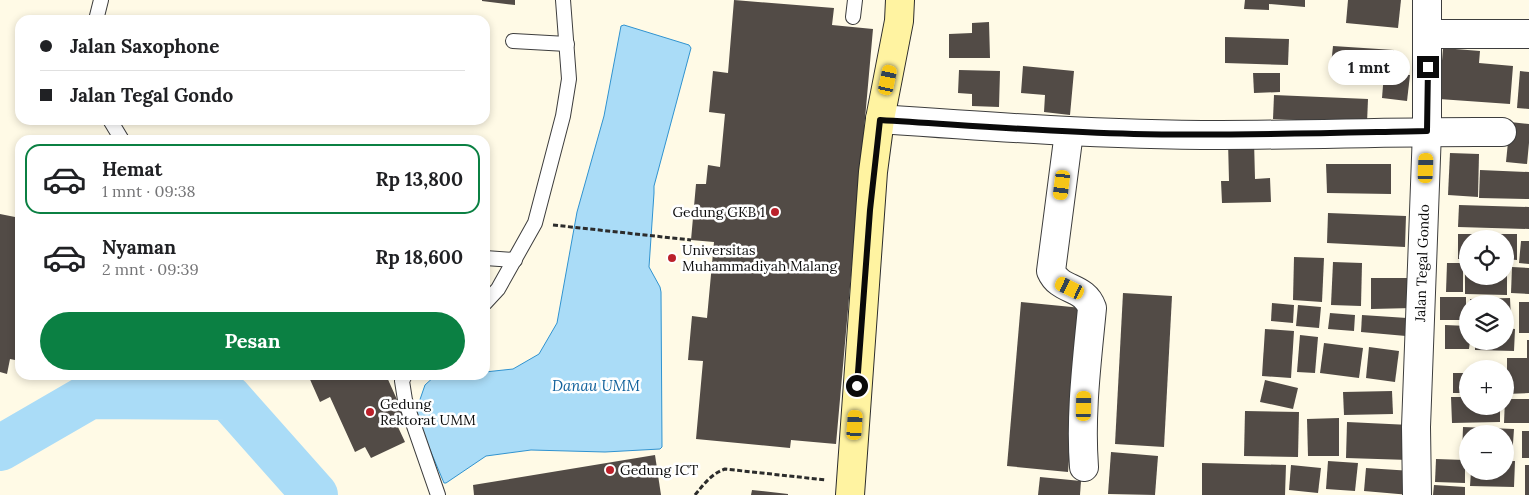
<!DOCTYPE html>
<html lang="id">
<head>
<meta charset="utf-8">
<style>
	:root { --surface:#fff; --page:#f6f6f6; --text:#202124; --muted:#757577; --line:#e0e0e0; --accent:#0b8043 }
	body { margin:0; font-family:Lora,serif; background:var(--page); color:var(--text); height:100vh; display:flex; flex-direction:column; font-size:19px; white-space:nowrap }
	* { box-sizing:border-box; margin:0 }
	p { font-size:16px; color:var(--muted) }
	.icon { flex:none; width:28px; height:28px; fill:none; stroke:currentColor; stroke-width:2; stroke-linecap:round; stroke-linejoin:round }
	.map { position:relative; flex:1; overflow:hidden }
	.sheet { position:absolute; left:15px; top:135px; width:475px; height:245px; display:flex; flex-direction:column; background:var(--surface); border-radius:15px; box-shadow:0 2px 8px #0003 }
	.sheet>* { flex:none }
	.hud { position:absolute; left:15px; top:15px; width:475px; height:110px; border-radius:15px; box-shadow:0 2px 8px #0003; display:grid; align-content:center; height:110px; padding:0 25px; background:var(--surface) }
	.controls { position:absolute; left:1459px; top:230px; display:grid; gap:10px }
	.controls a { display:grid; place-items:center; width:55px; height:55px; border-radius:50%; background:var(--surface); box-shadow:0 2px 8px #0003; font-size:25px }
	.end { position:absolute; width:22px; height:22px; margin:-11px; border:6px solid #0a0a0a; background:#fff; box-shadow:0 0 0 2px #fff }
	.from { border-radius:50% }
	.bubble { position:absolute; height:35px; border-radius:18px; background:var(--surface); box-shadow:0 2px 8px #0003; font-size:16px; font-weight:700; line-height:35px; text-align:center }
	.car { position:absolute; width:15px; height:30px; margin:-15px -8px; border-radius:6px; box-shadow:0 0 4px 1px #0007; background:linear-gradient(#f5c518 24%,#345 0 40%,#f5c518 0 76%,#345 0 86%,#f5c518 0) }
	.hud b { display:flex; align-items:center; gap:18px; height:48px; font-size:19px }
	.hud b+b { border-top:1px solid var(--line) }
	.hud i { width:12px; height:12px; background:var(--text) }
	ul { padding:9px 0 0; list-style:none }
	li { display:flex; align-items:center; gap:15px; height:70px; margin:0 10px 8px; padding:0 15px; border:2px solid transparent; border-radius:15px }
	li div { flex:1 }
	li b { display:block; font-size:19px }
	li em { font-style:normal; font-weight:700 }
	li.selected { border-color:var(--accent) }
	li>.icon { width:45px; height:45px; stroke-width:1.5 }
	.button { display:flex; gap:10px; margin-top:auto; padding:10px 25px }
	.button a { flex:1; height:58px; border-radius:30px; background:var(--accent); color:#fff; font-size:20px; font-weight:700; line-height:58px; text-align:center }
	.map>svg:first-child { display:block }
</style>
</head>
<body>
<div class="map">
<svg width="1529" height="495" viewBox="0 0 1529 495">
	<rect width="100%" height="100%" fill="#fffae6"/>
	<polygon fill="#aadcf7" stroke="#3093d0" points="624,25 689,45 691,48 654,186 654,193 649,267 660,287 661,292 662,447 660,449 605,452 531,450 486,456 446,483 444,483 415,414 425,385 436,375 485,375 485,372 513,369 539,354 557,323 577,212 604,116 621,26"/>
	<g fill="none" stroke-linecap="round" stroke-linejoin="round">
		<polyline stroke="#aadcf7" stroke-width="46" points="0,448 90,396 228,397 315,495"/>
	</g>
	<g fill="#524b46">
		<polygon points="482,0 515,0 515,5 482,1"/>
		<polygon points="734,0 834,8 832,25 873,29 836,444 791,440 790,448 696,439 703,361 688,360 692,316 707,318 714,242 691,240 696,184 706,184 708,165 720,167 725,114 709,112 713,71 728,73"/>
		<polygon points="1245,0 1305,0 1305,7 1269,4 1269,10 1244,9"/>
		<polygon points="1348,0 1401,0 1398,28 1346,23"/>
		<polygon points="989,22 990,58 949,58 949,34 972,33 972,23"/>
		<polygon points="1225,37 1289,39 1288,65 1225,63"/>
		<polygon points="1333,46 1394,50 1393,70 1331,65"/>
		<polygon points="1443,48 1480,51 1479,63 1513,66 1510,104 1439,99"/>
		<polygon points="1023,66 1074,71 1070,115 1044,112 1045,95 1021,93"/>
		<polygon points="959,70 1000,71 999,107 972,106 972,94 958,93"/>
		<polygon points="1520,71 1529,72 1529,109 1517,108"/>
		<polygon points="1253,73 1280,73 1280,92 1254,93"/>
		<polygon points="1384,73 1410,75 1407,101 1382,98"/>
		<polygon points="1274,95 1368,99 1367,123 1273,119"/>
		<polygon points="1510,122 1529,124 1529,143 1527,164 1506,162"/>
		<polygon points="1254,140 1255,179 1270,178 1271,202 1222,203 1221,181 1229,181 1228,141"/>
		<polygon points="1450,153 1479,154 1478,197 1448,195"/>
		<polygon points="1326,164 1391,164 1391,194 1327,193"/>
		<polygon points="1480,170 1529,172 1529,199 1479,198"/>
		<polygon points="1459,205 1529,207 1529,229 1458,227"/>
		<polygon points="1328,213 1406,216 1405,247 1327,243"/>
		<polygon points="0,214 20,218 20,361 10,359 7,374 0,372"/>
		<polygon points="1458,234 1517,234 1517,260 1505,259 1505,239 1468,239 1468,259 1458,259"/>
		<polygon points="1521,241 1529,241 1529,264 1519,263"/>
		<polygon points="1294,257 1324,258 1322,302 1293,300"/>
		<polygon points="1333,262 1362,263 1361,306 1331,305"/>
		<polygon points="1447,263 1463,263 1463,292 1446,292"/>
		<polygon points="1465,263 1468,263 1468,276 1505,276 1505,264 1507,264 1507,295 1465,294"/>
		<polygon points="1512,267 1529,268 1529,294 1511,293"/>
		<polygon points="1371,278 1412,278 1413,308 1371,309"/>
		<polygon points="1123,293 1172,296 1164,447 1115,444"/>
		<rect x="1440" y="297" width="26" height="23"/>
		<polygon points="1510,298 1511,320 1505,321 1505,304 1470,304 1470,299"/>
		<polygon points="1021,302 1082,308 1068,472 1007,466"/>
		<rect x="1519" y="302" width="10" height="31"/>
		<polygon points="1272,303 1294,305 1293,323 1271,321"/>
		<polygon points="1298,305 1321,307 1319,328 1296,326"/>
		<polygon points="1330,313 1355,315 1354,331 1328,329"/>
		<polygon points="1362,315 1407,318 1406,336 1361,332"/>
		<polygon points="1445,325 1468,326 1468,341 1470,341 1469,349 1445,349"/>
		<polygon points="1505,328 1515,329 1514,351 1475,350 1475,341 1505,341"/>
		<polygon points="1265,329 1294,331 1291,378 1262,376"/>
		<polygon points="1300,335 1318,337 1315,373 1297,372"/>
		<polygon points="1527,340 1529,340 1529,393 1505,394 1505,371 1507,371 1507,358 1527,358"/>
		<polygon points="1324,343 1363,348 1359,378 1320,373"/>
		<polygon points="1369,347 1399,351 1395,382 1366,378"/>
		<rect x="1453" y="373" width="15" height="20"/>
		<polygon points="308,375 386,375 407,422 398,427 405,442 371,458 365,447 355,452 330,397 320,402"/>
		<polygon points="1265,380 1298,388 1293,409 1260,402"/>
		<polygon points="1392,391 1393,414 1344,415 1343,392"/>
		<polygon points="1451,397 1468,397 1468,406 1500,406 1500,422 1452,423"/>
		<polygon points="1505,399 1529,399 1529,423 1504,423"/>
		<polygon points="1245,411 1299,412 1298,457 1244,456"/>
		<polygon points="1339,418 1339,456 1308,456 1307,419"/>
		<polygon points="1347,422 1410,425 1409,460 1346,458"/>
		<polygon points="1463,427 1514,429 1512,458 1505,458 1505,434 1468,434 1468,456 1462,456"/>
		<rect x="1522" y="431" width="7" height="27"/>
		<polygon points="1111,452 1158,456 1155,495 1108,494"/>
		<polygon points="655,455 661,495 474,495 473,485"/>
		<polygon points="1436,459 1465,460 1465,483 1435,482"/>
		<polygon points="1328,461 1358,463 1355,491 1326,489"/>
		<polygon points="1505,461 1515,461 1514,487 1470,486 1471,471 1505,471"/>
		<polygon points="1202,463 1286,465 1285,495 1202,495"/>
		<polygon points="1291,465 1321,468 1318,493 1289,490"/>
		<rect x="1525" y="465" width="4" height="30"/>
		<polygon points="1366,468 1412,471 1410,495 1364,491"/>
		<polygon points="1040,477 1081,481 1080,495 1038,495"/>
		<polygon points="1434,485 1465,487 1465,495 1433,495"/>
		<polygon points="752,490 788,494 788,495 751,495"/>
	</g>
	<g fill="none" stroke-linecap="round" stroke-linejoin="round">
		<defs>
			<g id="service">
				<polyline points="853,17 855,0"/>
				<polyline points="96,20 101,0"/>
				<polyline points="513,41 567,44"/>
				<polyline points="110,120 122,140"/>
				<polyline points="485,258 515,260"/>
				<polyline points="485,303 498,289 535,223 563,116 569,79 563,0"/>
				<polyline points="405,375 402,381 405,400 438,495"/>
			</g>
			<g id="minor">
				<polyline points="1427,34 1529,34"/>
				<path d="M 880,119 C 993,127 1107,135 1221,135 C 1314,135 1408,131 1502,132"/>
				<path d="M 1069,132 L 1051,271 C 1060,292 1084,285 1092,308 C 1087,361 1080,414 1084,467"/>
				<polyline points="1417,495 1416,427 1427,131 1427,0"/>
			</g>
			<polyline id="secondary" points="850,495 873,172 880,119 899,21 900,0"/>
		</defs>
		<use href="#service" stroke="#3d3d3d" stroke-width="16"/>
		<use href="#minor" stroke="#3d3d3d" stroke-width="30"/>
		<use href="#secondary" stroke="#2c2c2c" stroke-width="30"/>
		<g stroke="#2c2c2c" stroke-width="3" stroke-dasharray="5 2.5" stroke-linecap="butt">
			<polyline points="553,225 691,240"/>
			<path d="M 695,495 C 704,484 711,474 725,469 L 826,480"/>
		</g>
		<use href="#service" stroke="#fff" stroke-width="14"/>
		<use href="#minor" stroke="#fff" stroke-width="28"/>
		<use href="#secondary" stroke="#fff3a1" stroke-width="28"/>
	</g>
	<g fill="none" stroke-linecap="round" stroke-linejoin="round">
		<path stroke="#0a0a0a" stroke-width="6" d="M 857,386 L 870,210 L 880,120 C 964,125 1049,132 1134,134 C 1232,136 1329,133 1427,131 L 1428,67"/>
	</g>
	<g fill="#bb202a" stroke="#fff" stroke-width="2">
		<circle cx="775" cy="212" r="5"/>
		<circle cx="672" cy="258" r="5"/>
		<circle cx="370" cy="412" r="5"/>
		<circle cx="610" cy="470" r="5"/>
	</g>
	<g text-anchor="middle" stroke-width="5" stroke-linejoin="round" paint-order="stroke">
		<g font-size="14" fill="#0a0a0a" stroke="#fff" text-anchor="start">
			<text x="765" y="217" text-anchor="end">Gedung GKB 1</text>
			<text x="682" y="255">Universitas<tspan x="682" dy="16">Muhammadiyah Malang</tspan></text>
			<text x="380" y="409">Gedung<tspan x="380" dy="16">Rektorat UMM</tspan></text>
			<text x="620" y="475">Gedung ICT</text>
		</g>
		<g font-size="14" fill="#0a0a0a" stroke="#fff">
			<text transform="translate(1422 263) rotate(-88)" y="5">Jalan Tegal Gondo</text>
		</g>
		<g font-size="15" font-style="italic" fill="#12629c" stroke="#fff">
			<text x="596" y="391">Danau UMM</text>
		</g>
	</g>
</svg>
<div class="controls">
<a><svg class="icon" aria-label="locate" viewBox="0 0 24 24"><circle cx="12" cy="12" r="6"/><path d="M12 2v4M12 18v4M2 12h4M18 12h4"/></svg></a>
<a><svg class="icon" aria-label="layers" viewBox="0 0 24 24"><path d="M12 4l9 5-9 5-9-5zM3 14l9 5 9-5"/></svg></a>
<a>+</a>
<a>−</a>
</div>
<i class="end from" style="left:857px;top:386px"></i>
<i class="end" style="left:1428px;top:67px"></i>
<div class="bubble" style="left:1328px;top:50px;width:82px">1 mnt</div>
<i class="car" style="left:888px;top:80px;rotate:12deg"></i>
<i class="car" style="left:1426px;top:168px;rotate:2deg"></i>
<i class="car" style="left:1062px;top:185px;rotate:187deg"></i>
<i class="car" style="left:1070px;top:288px;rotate:296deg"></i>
<i class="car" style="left:1084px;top:406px;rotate:1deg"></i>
<i class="car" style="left:855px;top:425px;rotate:4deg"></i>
<div class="hud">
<b><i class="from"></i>Jalan Saxophone</b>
<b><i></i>Jalan Tegal Gondo</b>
</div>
<section class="sheet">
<ul>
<li class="selected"><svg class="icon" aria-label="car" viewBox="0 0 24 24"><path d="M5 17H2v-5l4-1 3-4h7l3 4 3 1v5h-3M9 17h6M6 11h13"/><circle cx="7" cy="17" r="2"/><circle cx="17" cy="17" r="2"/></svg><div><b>Hemat</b><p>1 mnt · 09:38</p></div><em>Rp 13,800</em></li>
<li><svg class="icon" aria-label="car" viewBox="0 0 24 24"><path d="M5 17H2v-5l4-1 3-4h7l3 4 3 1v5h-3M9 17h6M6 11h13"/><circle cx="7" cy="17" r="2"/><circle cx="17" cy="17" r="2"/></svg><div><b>Nyaman</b><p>2 mnt · 09:39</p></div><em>Rp 18,600</em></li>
</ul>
<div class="button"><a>Pesan</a></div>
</section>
</div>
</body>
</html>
